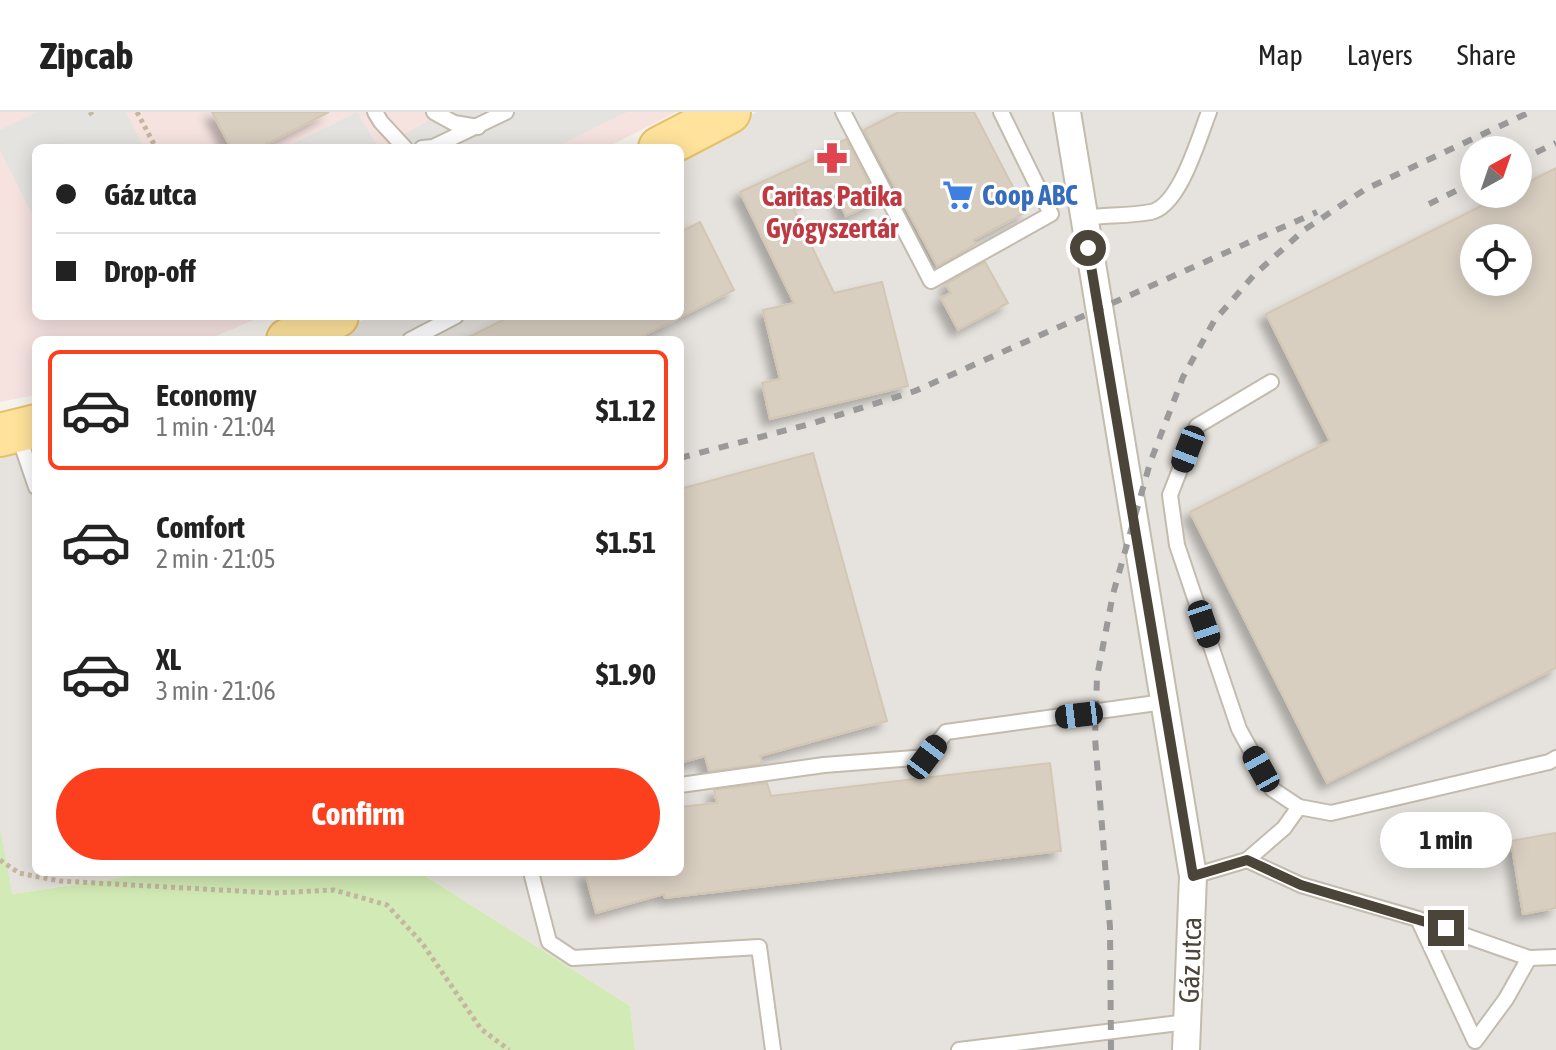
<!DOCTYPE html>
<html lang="en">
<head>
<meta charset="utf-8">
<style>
	:root { --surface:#fff; --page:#f2f2f2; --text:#222; --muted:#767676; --line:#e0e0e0; --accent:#fc3f1d }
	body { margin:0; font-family:"Asap Condensed",sans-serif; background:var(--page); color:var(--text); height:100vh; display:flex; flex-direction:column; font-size:30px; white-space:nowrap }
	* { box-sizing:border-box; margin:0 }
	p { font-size:26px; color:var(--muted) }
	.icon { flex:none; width:44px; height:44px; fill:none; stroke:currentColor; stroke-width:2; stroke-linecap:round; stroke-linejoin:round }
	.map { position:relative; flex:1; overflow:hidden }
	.panel { position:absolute; left:32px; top:224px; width:652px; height:540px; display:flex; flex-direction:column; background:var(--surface); border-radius:12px; box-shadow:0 4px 20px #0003 }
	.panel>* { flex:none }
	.banner { position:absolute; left:32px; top:32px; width:652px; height:176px; border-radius:12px; box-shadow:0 4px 20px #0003; display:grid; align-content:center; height:176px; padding:0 24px; background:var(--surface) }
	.needle { width:52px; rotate:40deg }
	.fabs { position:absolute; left:1460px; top:24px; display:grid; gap:16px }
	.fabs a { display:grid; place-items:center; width:72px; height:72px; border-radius:50%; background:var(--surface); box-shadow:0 4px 20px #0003; font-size:40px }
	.end { position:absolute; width:36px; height:36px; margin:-18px; border:10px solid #4b4439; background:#fff; box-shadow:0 0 0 4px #fff }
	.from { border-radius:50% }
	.bubble { position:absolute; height:56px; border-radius:28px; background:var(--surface); box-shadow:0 4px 20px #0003; font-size:26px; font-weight:700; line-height:56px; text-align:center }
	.car { position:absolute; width:24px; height:48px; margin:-24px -12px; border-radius:10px; box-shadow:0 0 6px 2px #0007; background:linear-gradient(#222 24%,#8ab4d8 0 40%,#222 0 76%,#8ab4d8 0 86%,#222 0) }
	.banner b { display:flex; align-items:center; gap:28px; height:76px; font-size:30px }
	.banner b+b { border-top:2px solid var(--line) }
	.banner i { width:20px; height:20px; background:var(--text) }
	ul { padding:14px 0 0; list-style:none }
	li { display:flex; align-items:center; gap:24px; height:120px; margin:0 16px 12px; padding:0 8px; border:4px solid transparent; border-radius:12px }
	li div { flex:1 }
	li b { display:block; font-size:30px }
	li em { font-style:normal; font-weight:700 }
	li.active { border-color:var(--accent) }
	li>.icon { width:72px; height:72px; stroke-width:1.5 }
	.action { display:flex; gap:16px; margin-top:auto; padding:16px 24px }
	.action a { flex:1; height:92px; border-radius:48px; background:var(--accent); color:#fff; font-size:32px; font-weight:700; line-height:92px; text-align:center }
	header { display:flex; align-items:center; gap:48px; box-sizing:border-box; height:112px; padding:0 40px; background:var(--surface); border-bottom:2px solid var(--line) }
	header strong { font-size:38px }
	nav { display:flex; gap:44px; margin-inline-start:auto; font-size:28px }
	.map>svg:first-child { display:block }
</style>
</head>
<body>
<header>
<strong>Zipcab</strong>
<nav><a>Map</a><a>Layers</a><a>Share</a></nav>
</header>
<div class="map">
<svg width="1556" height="938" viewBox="0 0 1556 938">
	<defs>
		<filter id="shadow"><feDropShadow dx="-7" dy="7" stdDeviation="4" flood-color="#0004"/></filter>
	</defs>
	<rect width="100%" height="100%" fill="#f6f3ec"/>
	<g fill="#e6e2dd" fill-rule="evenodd">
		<path d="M 757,0 L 1556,0 L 1556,938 L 635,938 L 630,894 L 419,760 L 680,760 L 680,228 L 325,228 L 370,204 L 680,204 L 680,41 ZM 1474,38 L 1518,38 L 1518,82 L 1474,82 ZM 1474,126 L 1518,126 L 1518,170 L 1474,170 Z"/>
		<polygon points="36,330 36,760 158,760 11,782 0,716 0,335"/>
	</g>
	<polygon fill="#f6e3e0" points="0,0 676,0 606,36 36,36 36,204 264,204 206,228 36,228 36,283 0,290"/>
	<polygon fill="#d2eab5" points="0,716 12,782 158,760 419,760 630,894 635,938 0,938"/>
	<g fill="#e5e3e0">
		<polygon points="37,0 126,0 144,36 36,36 36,110 0,38 0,18"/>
		<polygon points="357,0 379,36 444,0 627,0 554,36 285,36"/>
	</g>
	<g fill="#d8cfc1" stroke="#d3c7b4" stroke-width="2" fill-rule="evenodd" filter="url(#shadow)">
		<polygon points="212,0 329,0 259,36 231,36"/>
		<polygon points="899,0 974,0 1026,100 973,128 976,132 937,154 864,18"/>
		<polygon points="846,27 878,89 846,104 832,74 792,93 834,181 882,170 908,274 770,307 762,271 780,267 763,198 794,191 740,80 821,43 819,40"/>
		<path d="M 1556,56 L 1556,556 L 1327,671 L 1190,400 L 1330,329 L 1266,202 L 1505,82 L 1518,82 L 1518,75 ZM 1474,126 L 1518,126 L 1518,170 L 1474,170 Z"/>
		<polygon points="700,110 734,178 635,228 463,228 511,204 680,204 680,120"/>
		<polygon points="985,150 1008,191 958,218 941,186 951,181 946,172"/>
		<polygon points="813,341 887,609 760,644 762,652 709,659 705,644 680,651 680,377"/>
		<polygon points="1050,651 1061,739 665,786 664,782 596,801 585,760 680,760 680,695 717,691 714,678 767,671 771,684"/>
		<polygon points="1556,721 1556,796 1523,802 1511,729"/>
	</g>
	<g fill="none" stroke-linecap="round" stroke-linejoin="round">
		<defs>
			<g id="service">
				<polyline points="375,0 381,10 405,36"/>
				<polyline points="434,0 454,11 478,15"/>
				<polyline points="843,0 931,169 1051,102 1001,0"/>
				<polyline points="422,36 433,35 506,0"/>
				<path d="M 1083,106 C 1105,103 1130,104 1151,100 C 1180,94 1199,25 1209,0"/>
				<polyline points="410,228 456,204"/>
				<polyline points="1271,270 1197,314 1170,383 1177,433 1239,617 1272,677 1299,695"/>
				<polyline points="18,322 36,375"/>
				<polyline points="680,673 824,653 927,645 946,620 1164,590"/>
				<polyline points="1247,748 1284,716 1299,695 1331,701 1549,650 1556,646"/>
				<polyline points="531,760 549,830 573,846 759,835 773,938"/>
				<polyline points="1193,764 1247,748 1301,773 1418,807 1529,846 1556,845"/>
				<polyline points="1418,807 1475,929 1506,887 1529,846"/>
				<polyline points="959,938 1187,910"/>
			</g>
			<polyline id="minor" points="1067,0 1193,764 1186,938"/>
			<g id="primary">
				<polyline points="660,36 729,0"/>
				<polyline points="288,228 337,204"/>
				<polyline points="0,323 36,314"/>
			</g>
		</defs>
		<use href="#service" stroke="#c2bbae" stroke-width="18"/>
		<use href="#minor" stroke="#c2bbae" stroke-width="30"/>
		<use href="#primary" stroke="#e6c16a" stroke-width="46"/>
		<g stroke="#c4b79f" stroke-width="5" stroke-dasharray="4 4" stroke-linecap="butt">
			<polyline points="90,0 92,3"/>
			<polyline points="137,0 156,36"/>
			<polyline points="0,748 19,761 60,769 274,781 334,778 387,793 422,831 481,917 509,938"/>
		</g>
		<use href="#service" stroke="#fff" stroke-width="14"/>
		<use href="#minor" stroke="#fff" stroke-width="26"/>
		<use href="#primary" stroke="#ffe39c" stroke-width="42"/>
		<g stroke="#9a9a9a" stroke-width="6" stroke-dasharray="10 10" stroke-linecap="butt">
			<polyline points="1518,49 1556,31"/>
			<polyline points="1429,92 1474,70"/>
			<polyline points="680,346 810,312 915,279 1317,100"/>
			<polyline points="1111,938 1110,815 1095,626 1097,565 1113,482 1150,351 1183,265 1214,209 1254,163 1304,118 1364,78 1530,0"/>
		</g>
	</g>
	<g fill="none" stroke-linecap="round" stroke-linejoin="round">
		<polyline stroke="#4b4439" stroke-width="10" points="1088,136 1193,764 1247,748 1301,773 1446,816"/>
	</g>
	<defs>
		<symbol id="pharmacy-bare" viewBox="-9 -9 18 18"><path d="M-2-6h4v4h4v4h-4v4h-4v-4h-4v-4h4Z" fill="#e0444e" stroke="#fff" stroke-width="2.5" paint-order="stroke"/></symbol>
		<symbol id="supermarket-bare" viewBox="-9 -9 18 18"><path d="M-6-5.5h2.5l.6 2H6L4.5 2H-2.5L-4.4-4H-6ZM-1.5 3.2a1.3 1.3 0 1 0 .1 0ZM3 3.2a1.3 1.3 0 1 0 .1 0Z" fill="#3f7fe0" stroke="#fff" stroke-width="2.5" paint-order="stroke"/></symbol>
	</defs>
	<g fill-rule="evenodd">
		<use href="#pharmacy-bare" x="810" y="24" width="44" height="44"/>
		<use href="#supermarket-bare" x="936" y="61" width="44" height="44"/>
	</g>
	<g text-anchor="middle" stroke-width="6" stroke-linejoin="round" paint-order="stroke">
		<g font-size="28" font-weight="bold" fill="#366cbe" stroke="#fff" text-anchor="start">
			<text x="982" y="93">Coop ABC</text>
		</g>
		<g font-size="28" font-weight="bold" fill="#be3a42" stroke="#fff">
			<text x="832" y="94">Caritas Patika<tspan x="832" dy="32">Gyógyszertár</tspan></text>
		</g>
		<g font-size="28" fill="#4b4439" stroke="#fff">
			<text transform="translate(1190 848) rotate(-88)" y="10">Gáz utca</text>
		</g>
	</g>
</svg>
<div class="fabs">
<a><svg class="needle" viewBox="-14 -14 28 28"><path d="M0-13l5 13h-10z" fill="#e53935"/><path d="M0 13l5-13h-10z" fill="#767676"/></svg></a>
<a><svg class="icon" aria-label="locate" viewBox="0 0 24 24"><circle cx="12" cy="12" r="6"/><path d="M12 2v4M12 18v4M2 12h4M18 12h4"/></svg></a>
</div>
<i class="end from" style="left:1088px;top:136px"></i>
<i class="end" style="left:1446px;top:816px"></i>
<div class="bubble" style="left:1380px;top:700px;width:132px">1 min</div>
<i class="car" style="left:1188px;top:337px;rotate:201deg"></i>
<i class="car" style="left:1204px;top:512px;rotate:161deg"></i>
<i class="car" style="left:1079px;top:603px;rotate:263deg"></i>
<i class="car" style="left:927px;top:645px;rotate:37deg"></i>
<i class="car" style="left:1261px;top:657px;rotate:331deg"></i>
<div class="banner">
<b><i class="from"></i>Gáz utca</b>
<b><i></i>Drop-off</b>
</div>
<section class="panel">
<ul>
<li class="active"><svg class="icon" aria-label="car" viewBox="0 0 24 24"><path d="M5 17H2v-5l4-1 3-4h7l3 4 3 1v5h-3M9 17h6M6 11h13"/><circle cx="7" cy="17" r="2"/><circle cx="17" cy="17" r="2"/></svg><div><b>Economy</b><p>1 min · 21:04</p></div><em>$1.12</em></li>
<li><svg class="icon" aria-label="car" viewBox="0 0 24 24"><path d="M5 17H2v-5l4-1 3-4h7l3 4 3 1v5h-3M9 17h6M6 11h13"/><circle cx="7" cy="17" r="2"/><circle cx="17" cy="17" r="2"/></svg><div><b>Comfort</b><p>2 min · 21:05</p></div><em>$1.51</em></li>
<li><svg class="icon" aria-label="car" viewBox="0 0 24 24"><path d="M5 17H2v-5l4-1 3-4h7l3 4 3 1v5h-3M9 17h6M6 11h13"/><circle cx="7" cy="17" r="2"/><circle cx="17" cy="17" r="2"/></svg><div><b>XL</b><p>3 min · 21:06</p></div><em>$1.90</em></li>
</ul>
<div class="action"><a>Confirm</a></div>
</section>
</div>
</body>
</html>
